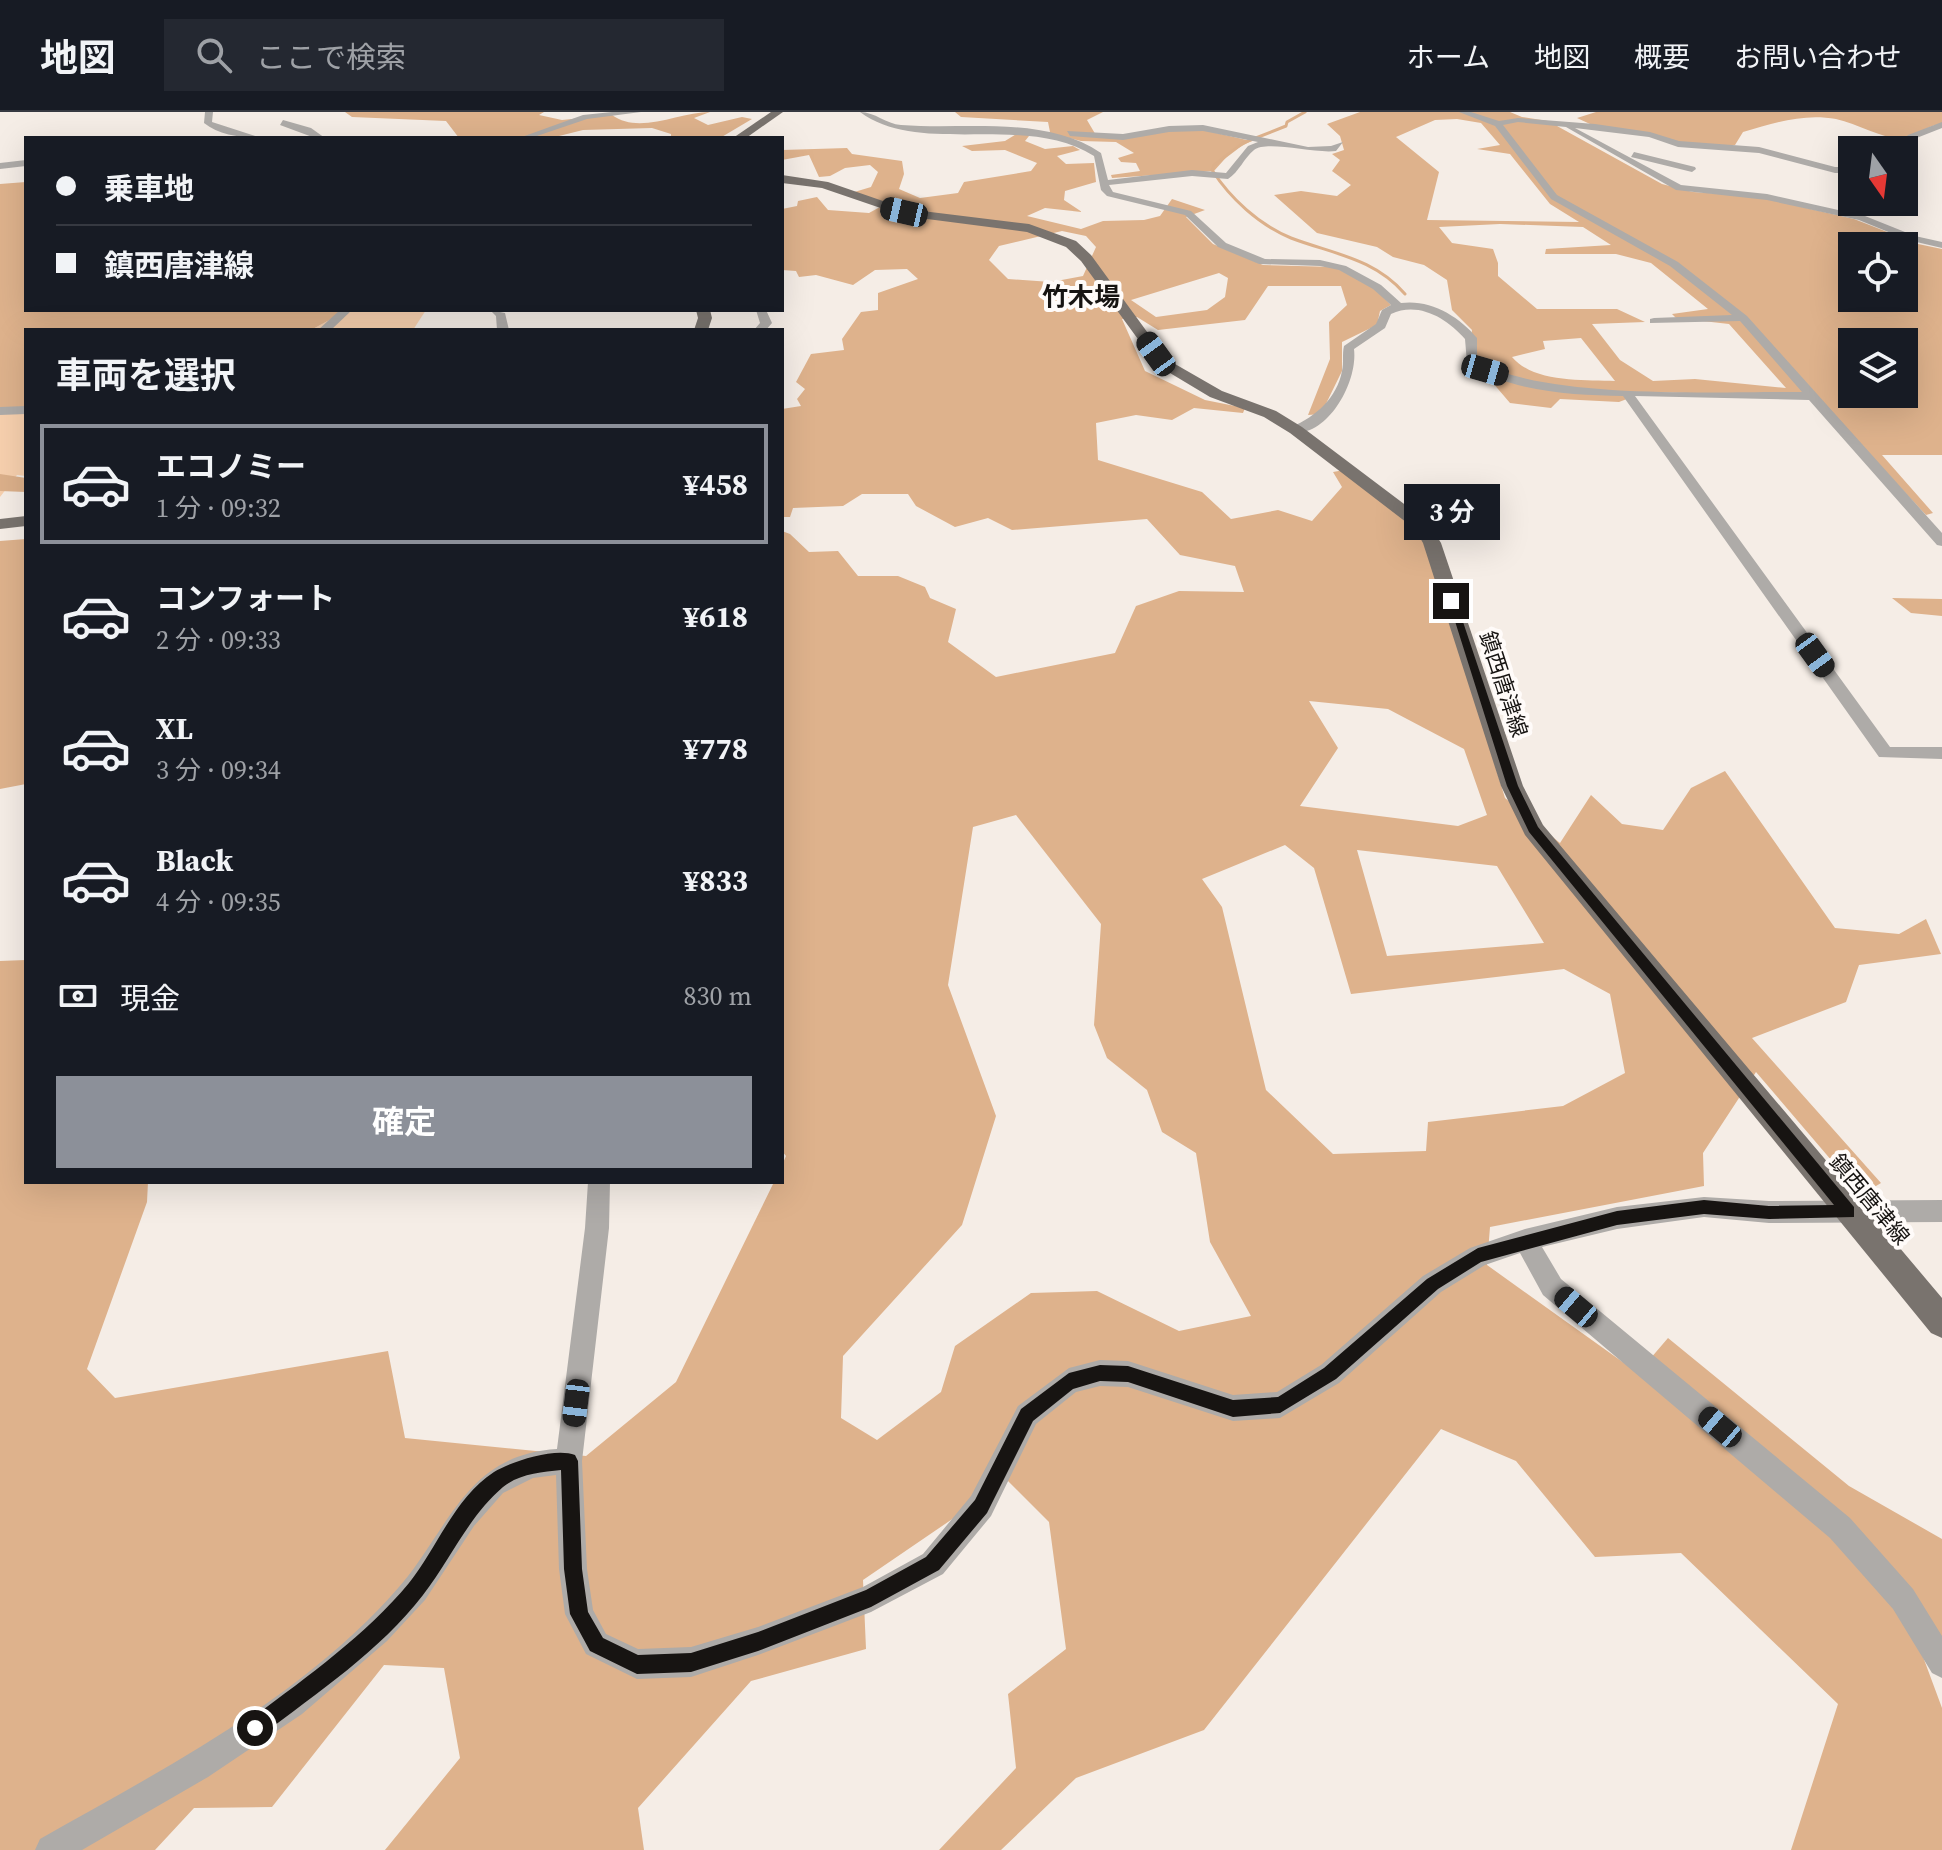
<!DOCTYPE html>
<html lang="ja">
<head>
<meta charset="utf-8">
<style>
	:root { --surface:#171b24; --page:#242831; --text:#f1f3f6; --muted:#9ea1a6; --line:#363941; --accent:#8c9099 }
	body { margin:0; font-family:"Source Serif 4","Noto Sans JP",serif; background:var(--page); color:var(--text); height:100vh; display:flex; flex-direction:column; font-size:30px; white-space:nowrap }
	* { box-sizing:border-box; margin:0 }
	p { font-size:26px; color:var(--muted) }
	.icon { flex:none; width:44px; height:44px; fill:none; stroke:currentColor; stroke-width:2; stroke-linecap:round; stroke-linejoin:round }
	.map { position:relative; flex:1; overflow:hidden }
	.side { position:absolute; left:24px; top:216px; width:760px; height:856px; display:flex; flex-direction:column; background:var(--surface); border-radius:0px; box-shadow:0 8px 32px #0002 }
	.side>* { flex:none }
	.banner { position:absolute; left:24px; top:24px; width:760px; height:176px; border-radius:0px; box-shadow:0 8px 32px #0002; display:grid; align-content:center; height:176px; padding:0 32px; background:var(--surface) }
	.needle { width:52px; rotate:166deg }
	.fabs { position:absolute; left:1838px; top:24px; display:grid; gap:16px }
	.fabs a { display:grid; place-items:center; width:80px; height:80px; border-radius:0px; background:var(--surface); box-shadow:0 8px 32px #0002; font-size:40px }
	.end { position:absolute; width:36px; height:36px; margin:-18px; border:10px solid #171412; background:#fff; box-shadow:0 0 0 4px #fff }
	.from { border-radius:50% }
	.bubble { position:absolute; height:56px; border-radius:0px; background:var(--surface); box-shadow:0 8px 32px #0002; font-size:26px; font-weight:700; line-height:56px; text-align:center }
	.car { position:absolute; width:24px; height:48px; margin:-24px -12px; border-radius:10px; box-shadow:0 0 6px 2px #0007; background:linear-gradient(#222 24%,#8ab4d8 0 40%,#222 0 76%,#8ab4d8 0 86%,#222 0) }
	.banner b { display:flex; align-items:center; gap:28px; height:76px; font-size:30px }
	.banner b+b { border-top:2px solid var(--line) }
	.banner i { width:20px; height:20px; background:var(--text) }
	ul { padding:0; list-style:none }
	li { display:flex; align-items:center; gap:24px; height:120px; margin:0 16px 12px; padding:0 16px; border:4px solid transparent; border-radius:0px }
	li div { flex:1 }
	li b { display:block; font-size:30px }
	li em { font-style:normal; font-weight:700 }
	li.on { border-color:var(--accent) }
	li>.icon { width:72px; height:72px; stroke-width:1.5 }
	h2 { padding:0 32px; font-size:36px; line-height:96px }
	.pay { display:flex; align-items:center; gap:20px; height:88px; padding:0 32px; font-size:30px }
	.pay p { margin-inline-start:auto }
	.button { display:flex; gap:16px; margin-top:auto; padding:16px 32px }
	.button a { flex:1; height:92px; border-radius:0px; background:var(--accent); color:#fff; font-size:32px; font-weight:700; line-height:92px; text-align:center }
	header { display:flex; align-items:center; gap:48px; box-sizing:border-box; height:112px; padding:0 40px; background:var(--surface); border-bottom:2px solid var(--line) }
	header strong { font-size:38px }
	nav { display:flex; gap:44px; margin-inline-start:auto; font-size:28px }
	.search { width:560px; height:72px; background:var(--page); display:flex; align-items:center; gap:20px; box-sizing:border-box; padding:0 28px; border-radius:0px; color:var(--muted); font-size:30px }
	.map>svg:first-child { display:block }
</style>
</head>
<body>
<header>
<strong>地図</strong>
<div class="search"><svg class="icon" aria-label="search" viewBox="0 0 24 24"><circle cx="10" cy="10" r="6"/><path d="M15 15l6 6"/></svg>ここで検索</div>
<nav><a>ホーム</a><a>地図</a><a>概要</a><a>お問い合わせ</a></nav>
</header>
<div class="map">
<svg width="1942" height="1738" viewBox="0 0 1942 1738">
	<rect width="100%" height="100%" fill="#f5ede6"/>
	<g fill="#f7d0ae">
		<polygon points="348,198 426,198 413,218 311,218"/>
		<polygon points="0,297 26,301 26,364 17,363 0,385"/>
	</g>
	<g fill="#deb28c" fill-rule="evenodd">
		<path d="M 345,0 L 544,0 L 539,3 L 562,8 L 612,3 C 639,23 679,0 710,0 L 694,6 L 708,13 L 742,5 L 752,7 L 720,26 L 671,26 L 671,22 L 652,16 L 583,18 L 551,26 L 459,26 L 446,9 L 352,5 Z"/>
		<path d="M 955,0 L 1103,0 L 1087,8 L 1097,25 L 1199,17 L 1251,29 L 1231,40 L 1214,59 L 1112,66 L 1111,63 L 1140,59 L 1136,51 L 1121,50 L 1118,46 L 1134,41 L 1116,30 L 1081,29 L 1057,23 L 1029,24 L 1025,29 L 1045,37 L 1073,34 L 1080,38 L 1057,44 L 1066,52 L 1094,51 L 1096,70 L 1065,79 L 1064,88 L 1082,100 L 1045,96 L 1027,104 L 1081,117 L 1103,109 L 1144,108 L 1160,104 L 1172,87 L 1205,98 L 1186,105 L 1213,132 L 1263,153 L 1335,155 L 1375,177 L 1391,193 L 1380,199 L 1377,213 L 1342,230 L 1342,259 L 1321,302 L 1308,303 L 1330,247 L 1329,210 L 1347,193 L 1341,174 L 1268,174 L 1245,208 L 1158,218 L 1137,205 L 1122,207 L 1145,259 L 1205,288 L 1245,296 L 1243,301 L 1194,296 L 1172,308 L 1136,303 L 1096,311 L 1098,348 L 1202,380 L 1231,407 L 1278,398 L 1312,409 L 1342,375 L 1333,360 L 1344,358 L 1409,408 L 1428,436 L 1505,686 L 1560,731 L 1591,683 L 1622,712 L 1663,718 L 1691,676 L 1725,659 L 1835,816 L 1899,822 L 1926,807 L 1941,842 L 1859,853 L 1846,890 L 1752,926 L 1881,1071 L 1861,1083 L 1756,960 L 1703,1041 L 1704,1074 L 1490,1115 L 1487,1153 L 1638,1261 L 1668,1226 L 1849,1374 L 1942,1427 L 1942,1552 L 1922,1542 L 1942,1596 L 1942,1738 L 1791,1738 L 1838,1592 L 1681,1441 L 1595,1445 L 1516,1349 L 1441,1317 L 1204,1618 L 1076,1666 L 1001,1738 L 939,1738 L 1016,1656 L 1008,1582 L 1066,1537 L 1049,1410 L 1008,1369 L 863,1468 L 866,1537 L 751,1569 L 638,1696 L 644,1738 L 385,1738 L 460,1646 L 444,1556 L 384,1553 L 272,1695 L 194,1696 L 155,1738 L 0,1738 L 0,849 L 26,848 L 26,1070 L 148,1070 L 147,1090 L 87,1257 L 115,1286 L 388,1239 L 405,1326 L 586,1344 L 676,1270 L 774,1070 L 782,1070 L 782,1053 L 786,1044 L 782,1039 L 782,419 L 790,422 L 809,440 L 838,439 L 858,464 L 898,464 L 925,475 L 930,486 L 956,497 L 948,530 L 996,565 L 1115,541 L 1136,494 L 1179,479 L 1244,480 L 1235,454 L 1180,443 L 1147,407 L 1012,418 L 988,406 L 955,415 L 916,394 L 908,382 L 862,382 L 843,394 L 793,396 L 790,405 L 782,405 L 782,297 L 801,294 L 797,287 L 805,277 L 796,270 L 811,242 L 844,238 L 842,227 L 861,200 L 878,198 L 878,181 L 918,167 L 907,157 L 875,158 L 853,173 L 816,163 L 799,165 L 796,159 L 782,158 L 782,97 L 797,94 L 798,89 L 817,85 L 828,98 L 869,101 L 880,95 L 851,81 L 871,75 L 878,60 L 870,53 L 845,56 L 830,64 L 819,65 L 809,43 L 782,48 L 782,38 L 847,36 L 852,42 L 902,49 L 904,62 L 899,77 L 920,86 L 958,81 L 964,70 L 1031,59 L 1037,51 L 1005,38 L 972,39 L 962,34 L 1005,29 L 1018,21 L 1050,20 L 1048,10 L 961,5 ZM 1062,119 L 1086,124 L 1096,135 L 1083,164 L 1051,170 L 1008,167 L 989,148 L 999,134 ZM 1219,161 L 1228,166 L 1225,185 L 1207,198 L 1156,205 L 1131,188 ZM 1309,589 L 1388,597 L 1464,637 L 1487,703 L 1458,714 L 1300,694 L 1338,636 ZM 1016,703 L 1101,812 L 1094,913 L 1107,946 L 1147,978 L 1162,1020 L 1196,1041 L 1210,1130 L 1251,1204 L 1179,1219 L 1097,1179 L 1031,1181 L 955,1234 L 941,1280 L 877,1328 L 841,1306 L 843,1244 L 962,1113 L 996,1004 L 948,873 L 973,715 ZM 1285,733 L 1314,756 L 1351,882 L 1564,857 L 1610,882 L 1625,961 L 1563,994 L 1428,1010 L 1426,1039 L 1333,1042 L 1266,978 L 1222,795 L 1202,767 ZM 1357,738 L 1497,754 L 1544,831 L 1387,844 Z"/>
		<path d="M 1360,0 L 1510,0 L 1522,5 L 1548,9 L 1662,72 L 1693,80 L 1754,84 L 1854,107 L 1918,132 L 1942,137 L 1942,343 L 1882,343 L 1933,401 L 1926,403 L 1815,284 L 1645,280 L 1619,290 L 1560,287 L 1551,296 L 1510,291 L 1469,243 L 1472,218 L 1452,198 L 1447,168 L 1424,153 L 1393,145 L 1377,135 L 1317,121 L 1274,83 L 1301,79 L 1337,84 L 1351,73 L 1332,59 L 1340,48 L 1332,42 L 1344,38 L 1340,24 L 1327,12 ZM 1457,7 L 1481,11 L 1500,33 L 1477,37 L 1510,42 L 1550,92 L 1579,110 L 1427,108 L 1439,60 L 1396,25 L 1435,8 ZM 1500,112 L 1583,115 L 1611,133 L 1546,137 L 1545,142 L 1616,142 L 1651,151 L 1708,197 L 1672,202 L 1676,206 L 1729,212 L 1786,276 L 1695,267 L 1653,269 L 1620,248 L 1592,212 L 1645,210 L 1617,197 L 1537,197 L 1498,164 L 1498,151 L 1493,137 L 1452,131 L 1439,115 ZM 1852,134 L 1904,134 L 1904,186 L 1852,186 ZM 1581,226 L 1615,269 C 1583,268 1534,271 1512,245 L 1545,237 L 1543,229 ZM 1852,230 L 1904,230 L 1904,282 L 1852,282 Z"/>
		<path d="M 1596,0 L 1942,0 L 1942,12 C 1925,13 1916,27 1903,27 C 1880,26 1858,12 1836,7 C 1803,1 1775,11 1743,20 L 1735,33 L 1682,34 L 1653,23 L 1590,12 L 1577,6 Z"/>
		<polygon points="26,70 26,198 348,198 311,218 26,218 26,301 0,297 0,72"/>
		<polygon points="26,427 26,672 0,677 0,429"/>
		<polygon points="1892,486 1942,487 1942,504 1911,501"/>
	</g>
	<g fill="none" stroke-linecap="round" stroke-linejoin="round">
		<path stroke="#dcb08a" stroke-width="3" d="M 1305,0 L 1287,10 L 1286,14 L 1243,31 L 1214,53 L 1212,58 C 1230,86 1259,113 1291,126 C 1333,142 1374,146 1405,182"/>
		<polygon fill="#dcb08a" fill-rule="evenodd" points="0,362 26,366 26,380 0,379"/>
		<g fill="#aeaba8" fill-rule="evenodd">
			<path d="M 205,0 L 213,0 L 212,10 L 261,26 C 242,26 219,23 204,11 Z"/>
			<polygon points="612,0 641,0 587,7 531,26 519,26 583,3"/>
			<path d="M 860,0 C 875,0 886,12 901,13 C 966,18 1044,3 1101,41 L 1108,68 L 1192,58 L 1226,61 L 1248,34 L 1258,30 L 1203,19 L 1169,20 L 1123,28 L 1070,24 L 1067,19 L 1123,22 L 1169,14 L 1203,13 L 1308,35 L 1331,34 L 1343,30 L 1336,39 C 1314,42 1267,28 1254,38 C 1244,46 1239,60 1228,67 L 1192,64 L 1109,73 L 1113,80 L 1191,99 L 1226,131 L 1265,147 L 1320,148 L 1346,154 L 1381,173 L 1401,191 C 1430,187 1459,204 1477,226 L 1477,248 C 1540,289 1723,279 1802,280 L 1740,209 L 1650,211 L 1650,207 L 1654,206 L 1732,203 L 1670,154 L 1551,87 L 1495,14 L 1459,0 L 1471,0 L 1499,9 L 1518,6 L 1595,12 L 1650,20 L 1679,29 L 1759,35 L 1835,55 L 1852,55 L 1852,61 L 1835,61 L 1759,41 L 1678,35 L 1649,25 L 1575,16 L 1681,73 L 1767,82 L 1865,104 L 1915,124 L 1942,130 L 1942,136 L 1908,128 L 1859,108 L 1767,88 L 1676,78 L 1566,15 L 1518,10 L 1503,13 L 1557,83 L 1678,150 L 1747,204 L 1942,421 L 1942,434 L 1937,433 L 1809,288 L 1635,284 L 1890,635 L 1942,635 L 1942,647 L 1879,645 L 1623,284 C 1572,283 1510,280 1467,251 L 1465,227 C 1447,206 1418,189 1391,202 L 1385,216 L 1354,237 C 1358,269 1329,324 1292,321 L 1292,315 C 1316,304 1337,286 1342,259 C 1344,250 1342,242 1344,234 L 1376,212 L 1382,198 L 1391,193 L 1373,177 L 1339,158 L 1320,154 L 1259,152 L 1218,135 L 1185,103 L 1107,84 L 1101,78 L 1094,44 C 1025,0 920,45 860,0 Z"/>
			<polygon points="283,8 311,16 325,26 315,26 280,13"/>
			<polygon points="1942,10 1942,16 1914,27 1903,38 1894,38 1908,23"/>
			<polygon points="1634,40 1695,55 1696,57 1692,60 1631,45"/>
			<polygon points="26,48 26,54 0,57 0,51"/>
			<polygon points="340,198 352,198 331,218 318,218"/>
			<polygon points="490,198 505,201 509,218 497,218 496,204"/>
			<polygon points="756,198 766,198 772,211 766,218 754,218 760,211"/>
			<polygon points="26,294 26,302 0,303 0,295"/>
			<path d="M 588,1070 L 610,1070 L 609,1116 L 582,1349 L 587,1457 L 593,1498 L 606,1522 L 638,1537 L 691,1535 L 758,1515 L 863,1475 L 923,1442 L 971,1384 L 1018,1294 L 1069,1256 L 1100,1248 L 1128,1249 L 1233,1283 L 1277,1280 L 1321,1253 L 1423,1164 L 1470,1136 L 1525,1117 L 1617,1095 L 1704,1085 L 1769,1089 L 1942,1088 L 1942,1110 L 1769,1111 L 1704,1105 L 1617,1117 L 1542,1135 L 1561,1167 L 1850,1406 L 1913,1477 L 1942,1524 L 1942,1566 L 1932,1561 L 1893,1497 L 1830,1426 L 1543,1183 L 1520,1141 L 1485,1153 L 1441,1180 L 1339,1271 L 1280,1306 L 1233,1309 L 1128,1275 L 1100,1274 L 1076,1280 L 1036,1312 L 991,1404 L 943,1462 L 871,1500 L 758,1543 L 691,1565 L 637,1567 L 586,1542 L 565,1502 L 559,1457 L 556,1363 L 533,1366 L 503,1381 L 474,1414 L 425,1488 L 387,1529 L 302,1602 L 208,1665 L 82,1738 L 35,1738 L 40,1727 C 153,1663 273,1601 367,1509 C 385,1491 404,1471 419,1449 C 458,1393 480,1342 557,1337 L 585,1116 Z"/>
		</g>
		<g fill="#79736e" fill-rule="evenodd">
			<polygon points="771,0 783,0 746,26 733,26"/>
			<polygon points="782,63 828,70 906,97 1029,112 1076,129 1091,143 1161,239 1175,252 1222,279 1276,299 1302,315 1428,410 1441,431 1523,674 1543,713 1942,1186 1942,1226 1931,1221 1525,723 1501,674 1423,431 1415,417 1290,321 1264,305 1210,285 1165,258 1151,245 1081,149 1066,135 1027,120 904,104 822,76 782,71"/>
			<polygon points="696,198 710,198 712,206 708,218 694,218 698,206"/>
			<polygon points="26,404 26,414 0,417 0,407"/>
		</g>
	</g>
	<path fill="#171412" d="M 1448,487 L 1456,489 L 1518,674 L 1538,715 L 1854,1095 L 1854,1105 L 1769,1107 L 1704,1102 L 1617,1113 L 1481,1150 L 1438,1177 L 1336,1267 L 1280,1301 L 1233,1305 L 1128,1270 L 1100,1269 L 1073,1277 L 1033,1309 L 987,1401 L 939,1458 L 871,1495 L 758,1539 L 691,1560 L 637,1562 L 590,1539 L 570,1502 L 564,1457 L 561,1358 C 541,1360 519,1362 503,1375 C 468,1405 451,1447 423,1483 C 380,1539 318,1580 262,1623 L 255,1626 L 248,1623 L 245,1616 L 248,1609 C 304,1567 364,1525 409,1471 C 437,1436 455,1385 494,1360 C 512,1349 556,1335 575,1343 L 578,1349 L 582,1457 L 588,1500 L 603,1526 L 638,1543 L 691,1541 L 758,1520 L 866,1478 L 926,1445 L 975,1388 L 1021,1297 L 1069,1261 L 1100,1253 L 1128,1254 L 1233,1288 L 1278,1285 L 1324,1256 L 1427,1167 L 1478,1136 L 1617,1099 L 1704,1088 L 1769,1094 L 1834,1093 L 1529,720 L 1507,674 Z"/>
	<g text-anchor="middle" stroke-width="8" stroke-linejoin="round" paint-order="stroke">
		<g font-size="22" fill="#171412" stroke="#fffbf9">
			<text transform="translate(1504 572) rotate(72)" y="8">鎮西唐津線</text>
			<text transform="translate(1870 1087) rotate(50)" y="8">鎮西唐津線</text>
		</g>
		<g font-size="26" font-weight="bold" fill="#171412" stroke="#fffbf9">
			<text x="1081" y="194">竹木場</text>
		</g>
	</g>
</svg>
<div class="fabs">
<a><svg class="needle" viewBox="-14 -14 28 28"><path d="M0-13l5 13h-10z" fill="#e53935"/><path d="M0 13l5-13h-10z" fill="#9ea1a6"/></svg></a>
<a><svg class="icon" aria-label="locate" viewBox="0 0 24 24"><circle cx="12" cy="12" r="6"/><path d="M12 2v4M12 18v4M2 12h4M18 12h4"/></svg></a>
<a><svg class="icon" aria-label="layers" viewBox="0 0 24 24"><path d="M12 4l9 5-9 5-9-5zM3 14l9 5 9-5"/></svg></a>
</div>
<i class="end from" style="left:255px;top:1616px"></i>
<i class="end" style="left:1451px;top:489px"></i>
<div class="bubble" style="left:1404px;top:372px;width:96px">3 分</div>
<i class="car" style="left:904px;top:100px;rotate:283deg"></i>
<i class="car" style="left:1156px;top:242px;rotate:324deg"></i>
<i class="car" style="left:1485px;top:258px;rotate:106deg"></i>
<i class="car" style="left:1815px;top:543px;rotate:144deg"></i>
<i class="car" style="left:1576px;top:1195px;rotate:310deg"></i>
<i class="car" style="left:576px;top:1291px;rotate:187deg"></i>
<i class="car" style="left:1720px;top:1315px;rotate:310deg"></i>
<div class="banner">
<b><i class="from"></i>乗車地</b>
<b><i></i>鎮西唐津線</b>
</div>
<section class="side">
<h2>車両を選択</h2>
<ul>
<li class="on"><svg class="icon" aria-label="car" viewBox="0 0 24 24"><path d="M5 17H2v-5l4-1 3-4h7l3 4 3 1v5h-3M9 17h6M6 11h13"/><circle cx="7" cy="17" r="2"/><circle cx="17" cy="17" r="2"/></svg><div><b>エコノミー</b><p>1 分 · 09:32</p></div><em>¥458</em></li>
<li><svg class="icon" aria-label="car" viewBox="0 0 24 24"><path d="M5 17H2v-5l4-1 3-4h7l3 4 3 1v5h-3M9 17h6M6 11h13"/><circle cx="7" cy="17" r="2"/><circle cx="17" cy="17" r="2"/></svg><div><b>コンフォート</b><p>2 分 · 09:33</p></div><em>¥618</em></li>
<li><svg class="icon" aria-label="car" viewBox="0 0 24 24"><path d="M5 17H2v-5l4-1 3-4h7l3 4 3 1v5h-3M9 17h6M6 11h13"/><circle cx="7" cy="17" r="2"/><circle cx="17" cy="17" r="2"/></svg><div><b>XL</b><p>3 分 · 09:34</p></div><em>¥778</em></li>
<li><svg class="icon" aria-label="car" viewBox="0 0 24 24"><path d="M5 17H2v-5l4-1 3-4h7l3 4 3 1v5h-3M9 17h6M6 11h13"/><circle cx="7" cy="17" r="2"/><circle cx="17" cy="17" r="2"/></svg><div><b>Black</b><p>4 分 · 09:35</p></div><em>¥833</em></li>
</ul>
<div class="pay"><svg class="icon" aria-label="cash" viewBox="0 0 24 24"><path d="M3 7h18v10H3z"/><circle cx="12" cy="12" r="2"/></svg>現金<p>830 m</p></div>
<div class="button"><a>確定</a></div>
</section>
</div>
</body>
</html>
